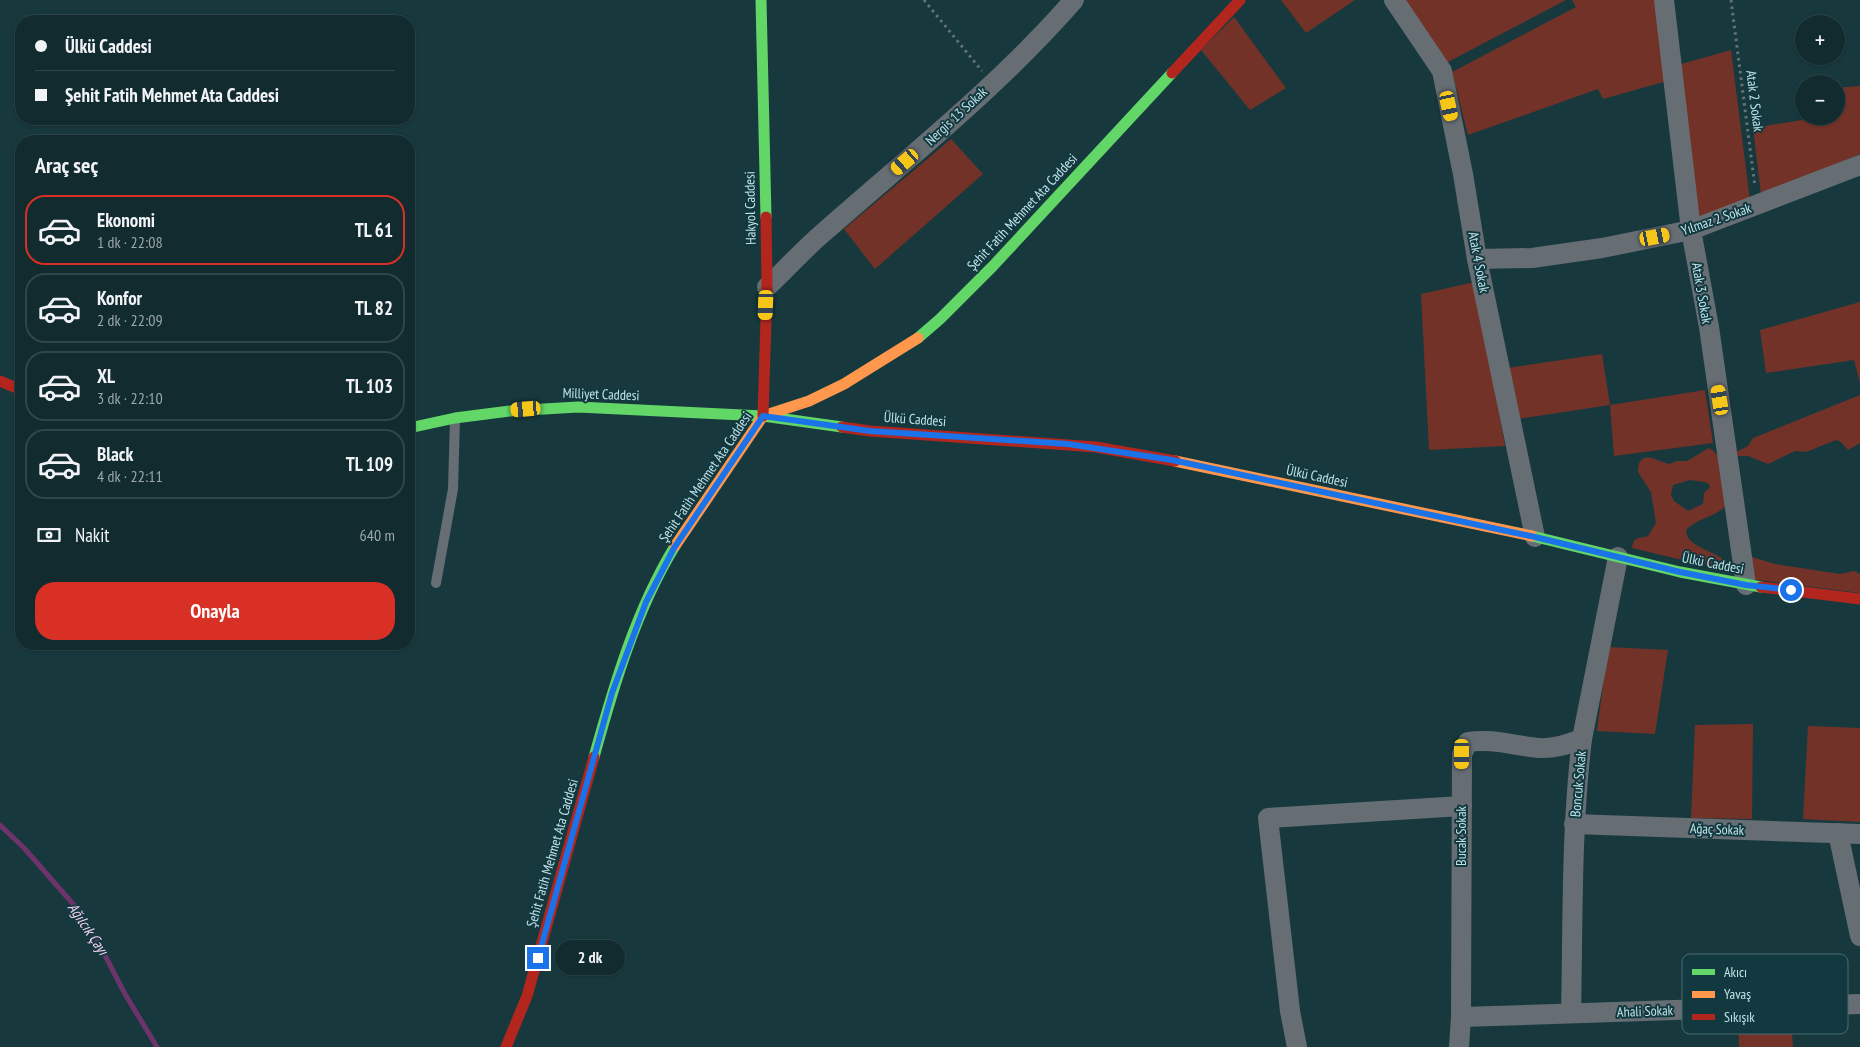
<!DOCTYPE html>
<html lang="tr">
<head>
<meta charset="utf-8">
<style>
	:root { --surface:#112b2e; --page:#1a3336; --text:#f1f3f6; --muted:#9ca7aa; --line:#30474a; --accent:#d93025 }
	body { margin:0; font-family:"PT Sans Narrow",sans-serif; background:var(--page); color:var(--text); height:100vh; display:flex; flex-direction:column; font-size:19px; white-space:nowrap }
	* { box-sizing:border-box; margin:0 }
	p { font-size:16px; color:var(--muted) }
	.icon { flex:none; width:28px; height:28px; fill:none; stroke:currentColor; stroke-width:2; stroke-linecap:round; stroke-linejoin:round }
	.map { position:relative; flex:1; overflow:hidden }
	.drawer { position:absolute; left:15px; top:135px; width:400px; height:515px; display:flex; flex-direction:column; background:var(--surface); border-radius:20px; box-shadow:0 1px 4px #0004,0 0 0 1px var(--line) }
	.drawer>* { flex:none }
	.guide { position:absolute; left:15px; top:15px; width:400px; height:110px; border-radius:20px; box-shadow:0 1px 4px #0004,0 0 0 1px var(--line); display:grid; align-content:center; height:110px; padding:0 20px; background:var(--surface) }
	.fabs { position:absolute; left:1795px; top:15px; display:grid; gap:10px }
	.fabs a { display:grid; place-items:center; width:50px; height:50px; border-radius:50%; background:var(--surface); box-shadow:0 1px 4px #0004,0 0 0 1px var(--line); font-size:25px }
	.end { position:absolute; width:22px; height:22px; margin:-11px; border:6px solid #1a73e8; background:#fff; box-shadow:0 0 0 2px #fff }
	.from { border-radius:50% }
	.bubble { position:absolute; height:35px; border-radius:18px; background:var(--surface); box-shadow:0 1px 4px #0004,0 0 0 1px var(--line); font-size:16px; font-weight:700; line-height:35px; text-align:center }
	.car { position:absolute; width:15px; height:30px; margin:-15px -8px; border-radius:6px; box-shadow:0 0 4px 1px #0007; background:linear-gradient(#f5c518 24%,#345 0 40%,#f5c518 0 76%,#345 0 86%,#f5c518 0) }
	.guide b { display:flex; align-items:center; gap:18px; height:48px; font-size:19px }
	.guide b+b { border-top:1px solid var(--line) }
	.guide i { width:12px; height:12px; background:var(--text) }
	ul { padding:0; list-style:none }
	li { display:flex; align-items:center; gap:15px; height:70px; margin:0 10px 8px; padding:0 10px; border:2px solid var(--line); border-radius:20px }
	li div { flex:1 }
	li b { display:block; font-size:19px }
	li em { font-style:normal; font-weight:700 }
	li.current { border-color:var(--accent) }
	li>.icon { width:45px; height:45px; stroke-width:1.5 }
	h2 { padding:0 20px; font-size:22px; line-height:60px }
	.pay { display:flex; align-items:center; gap:12px; height:55px; padding:0 20px; font-size:19px }
	.pay p { margin-inline-start:auto }
	.primary-button { display:flex; gap:10px; margin-top:auto; padding:10px 20px }
	.primary-button a { flex:1; height:58px; border-radius:20px; background:var(--accent); color:#fff; font-size:20px; font-weight:700; line-height:58px; text-align:center }
	.map>svg:first-child { display:block }
</style>
</head>
<body>
<div class="map">
<svg width="1860" height="1047" viewBox="0 0 1860 1047">
	<rect width="100%" height="100%" fill="#17393e"/>
	<g fill="#733228" fill-rule="evenodd">
		<polygon points="1281,0 1355,0 1306,33"/>
		<polygon points="1404,0 1566,0 1446,63"/>
		<polygon points="1572,0 1654,0 1667,81 1603,99 1598,89 1468,135 1452,72 1576,7"/>
		<polygon points="1234,17 1286,88 1250,110 1201,50"/>
		<polygon points="1731,50 1750,201 1694,220 1678,65"/>
		<polygon points="1860,86 1860,154 1761,195 1753,128 1826,116 1836,116 1836,88"/>
		<polygon points="951,139 983,174 875,269 844,229"/>
		<polygon points="1475,282 1505,446 1429,450 1421,294"/>
		<polygon points="1860,302 1860,383 1854,360 1766,373 1760,330"/>
		<polygon points="1602,354 1610,405 1705,390 1713,443 1614,456 1610,405 1517,419 1508,368"/>
		<polygon points="1860,395 1860,443 1848,450 1841,442 1836,440 1806,452 1795,451 1768,464 1748,456 1737,456 1736,452 1748,446 1753,438"/>
		<path d="M 1709,448 C 1727,458 1725,486 1727,504 C 1716,518 1696,518 1686,530 C 1686,549 1721,551 1730,566 L 1729,571 L 1632,548 C 1634,536 1637,539 1648,536 L 1656,523 L 1651,492 L 1638,472 C 1638,447 1657,461 1669,464 L 1677,461 L 1687,461 ZM 1690,480 C 1697,481 1704,481 1709,484 L 1710,487 L 1704,493 L 1703,504 L 1688,511 L 1674,501 L 1671,495 L 1673,485 Z"/>
		<polygon points="1752,557 1775,564 1840,574 1854,571 1860,574 1860,593 1750,579"/>
		<polygon points="1608,647 1668,650 1655,734 1597,731"/>
		<polygon points="1753,724 1752,819 1691,818 1695,725"/>
		<polygon points="1808,726 1860,728 1860,822 1803,819"/>
		<polygon points="1791,1017 1793,1047 1739,1047 1738,1019"/>
	</g>
	<g fill="none" stroke-linecap="round" stroke-linejoin="round">
		<polyline stroke="#6d346c" stroke-width="5" points="0,825 24,848 74,905 95,936 125,994 157,1047"/>
		<g stroke="#667277" stroke-width="3" stroke-dasharray="2.5 4" stroke-linecap="butt">
			<polyline points="924,0 982,71"/>
			<polyline points="1731,0 1755,187"/>
		</g>
		<polyline stroke="#666e74" stroke-width="10" points="436,583 453,489 455,418"/>
		<g stroke="#666e74" stroke-width="20">
			<polyline points="1394,0 1442,71 1463,174 1477,259 1535,537"/>
			<polyline points="1664,0 1691,230 1709,327 1746,585"/>
			<polyline points="1477,259 1532,258 1602,248 1691,230 1860,165"/>
			<path d="M 767,287 C 786,269 804,249 824,232 C 909,157 999,86 1074,0"/>
			<polyline points="1574,824 1860,834"/>
			<polyline points="1838,833 1860,936"/>
			<path d="M 1571,1013 C 1573,922 1571,830 1582,739 L 1618,557"/>
			<polyline points="1461,1017 1860,1004"/>
			<polyline points="1297,1047 1290,1011 1268,818 1462,806"/>
			<path d="M 1459,1047 L 1461,1017 L 1462,754 L 1468,742 C 1492,738 1515,746 1539,748 C 1554,749 1568,744 1582,739"/>
		</g>
		<g stroke="#63d668" stroke-width="11">
			<polyline points="761,0 766,217"/>
			<polyline points="918,338 940,319 993,266 1172,73"/>
			<polyline points="409,428 455,418 510,411 578,407 763,416 842,427"/>
			<polyline points="1532,536 1680,572 1761,587"/>
			<path d="M 594,757 C 614,685 636,610 675,546"/>
		</g>
		<g stroke="#ff974d" stroke-width="11">
			<polyline points="1175,461 1532,536"/>
			<polyline points="675,546 763,416 809,401 844,384 918,338"/>
		</g>
		<g stroke="#b3261e" stroke-width="11">
			<polyline points="1172,73 1240,0"/>
			<polyline points="0,381 21,390"/>
			<polyline points="763,416 767,287 766,217"/>
			<polyline points="842,427 870,431 1096,447 1175,461"/>
			<polyline points="1761,587 1860,599"/>
			<polyline points="506,1047 527,996 594,757"/>
		</g>
	</g>
	<g fill="none" stroke-linecap="round" stroke-linejoin="round">
		<polyline stroke="#1a73e8" stroke-width="6" points="538,958 612,693 646,602 674,548 763,416 870,431 1068,444 1172,460 1535,537 1680,572 1746,585 1791,590"/>
	</g>
	<g text-anchor="middle" stroke-width="4" stroke-linejoin="round" paint-order="stroke">
		<g font-size="14" fill="#c1e3ea" stroke="#12393f">
			<text transform="translate(1755 101) rotate(83)" y="5">Atak 2 Sokak</text>
			<text transform="translate(956 116) rotate(-43)" y="5">Nergis 13 Sokak</text>
			<text transform="translate(750 208) rotate(-91)" y="5">Hakyol Caddesi</text>
			<text transform="translate(1022 212) rotate(-47)" y="5">Şehit Fatih Mehmet Ata Caddesi</text>
			<text transform="translate(1716 219) rotate(-19)" y="5">Yılmaz 2 Sokak</text>
			<text transform="translate(1479 262) rotate(79)" y="5">Atak 4 Sokak</text>
			<text transform="translate(1702 293) rotate(80)" y="5">Atak 3 Sokak</text>
			<text transform="translate(601 394) rotate(2)" y="5">Milliyet Caddesi</text>
			<text transform="translate(915 419) rotate(4)" y="5">Ülkü Caddesi</text>
			<text transform="translate(1317 476) rotate(12)" y="5">Ülkü Caddesi</text>
			<text transform="translate(705 477) rotate(-56)" y="5">Şehit Fatih Mehmet Ata Caddesi</text>
			<text transform="translate(1713 563) rotate(11)" y="5">Ülkü Caddesi</text>
			<text transform="translate(1578 784) rotate(-85)" y="5">Boncuk Sokak</text>
			<text transform="translate(1717 829) rotate(2)" y="5">Ağaç Sokak</text>
			<text transform="translate(1461 836) rotate(-90)" y="5">Bucak Sokak</text>
			<text transform="translate(552 853) rotate(-74)" y="5">Şehit Fatih Mehmet Ata Caddesi</text>
			<text transform="translate(1645 1011) rotate(-2)" y="5">Ahali Sokak</text>
		</g>
		<g font-size="15" font-style="italic" fill="#f7d0f1" stroke="#12393f">
			<text transform="translate(88 929) rotate(56)" y="5">Ağılcık Çayı</text>
		</g>
	</g>
	<rect x="1682" y="954" width="166" height="80" rx="8" fill="#12393f" stroke="#476c72" stroke-width="1"/>
	<rect x="1692" y="969" width="23" height="6" fill="#63d668"/>
	<rect x="1692" y="991" width="23" height="7" fill="#ff974d"/>
	<rect x="1692" y="1014" width="23" height="6" fill="#b3261e"/>
	<g font-size="14" fill="#c1e3ea">
		<text x="1724" y="977">Akıcı</text>
		<text x="1724" y="999">Yavaş</text>
		<text x="1724" y="1022">Sıkışık</text>
	</g>
</svg>
<div class="fabs">
<a>+</a>
<a>−</a>
</div>
<i class="end from" style="left:1791px;top:590px"></i>
<i class="end" style="left:538px;top:958px"></i>
<div class="bubble" style="left:555px;top:940px;width:70px">2 dk</div>
<i class="car" style="left:1449px;top:106px;rotate:168deg"></i>
<i class="car" style="left:905px;top:162px;rotate:229deg"></i>
<i class="car" style="left:1655px;top:237px;rotate:79deg"></i>
<i class="car" style="left:766px;top:305px;rotate:182deg"></i>
<i class="car" style="left:1720px;top:400px;rotate:351deg"></i>
<i class="car" style="left:526px;top:409px;rotate:265deg"></i>
<i class="car" style="left:1462px;top:754px;rotate:180deg"></i>
<div class="guide">
<b><i class="from"></i>Ülkü Caddesi</b>
<b><i></i>Şehit Fatih Mehmet Ata Caddesi</b>
</div>
<section class="drawer">
<h2>Araç seç</h2>
<ul>
<li class="current"><svg class="icon" aria-label="car" viewBox="0 0 24 24"><path d="M5 17H2v-5l4-1 3-4h7l3 4 3 1v5h-3M9 17h6M6 11h13"/><circle cx="7" cy="17" r="2"/><circle cx="17" cy="17" r="2"/></svg><div><b>Ekonomi</b><p>1 dk · 22:08</p></div><em>TL 61</em></li>
<li><svg class="icon" aria-label="car" viewBox="0 0 24 24"><path d="M5 17H2v-5l4-1 3-4h7l3 4 3 1v5h-3M9 17h6M6 11h13"/><circle cx="7" cy="17" r="2"/><circle cx="17" cy="17" r="2"/></svg><div><b>Konfor</b><p>2 dk · 22:09</p></div><em>TL 82</em></li>
<li><svg class="icon" aria-label="car" viewBox="0 0 24 24"><path d="M5 17H2v-5l4-1 3-4h7l3 4 3 1v5h-3M9 17h6M6 11h13"/><circle cx="7" cy="17" r="2"/><circle cx="17" cy="17" r="2"/></svg><div><b>XL</b><p>3 dk · 22:10</p></div><em>TL 103</em></li>
<li><svg class="icon" aria-label="car" viewBox="0 0 24 24"><path d="M5 17H2v-5l4-1 3-4h7l3 4 3 1v5h-3M9 17h6M6 11h13"/><circle cx="7" cy="17" r="2"/><circle cx="17" cy="17" r="2"/></svg><div><b>Black</b><p>4 dk · 22:11</p></div><em>TL 109</em></li>
</ul>
<div class="pay"><svg class="icon" aria-label="cash" viewBox="0 0 24 24"><path d="M3 7h18v10H3z"/><circle cx="12" cy="12" r="2"/></svg>Nakit<p>640 m</p></div>
<div class="primary-button"><a>Onayla</a></div>
</section>
</div>
</body>
</html>
